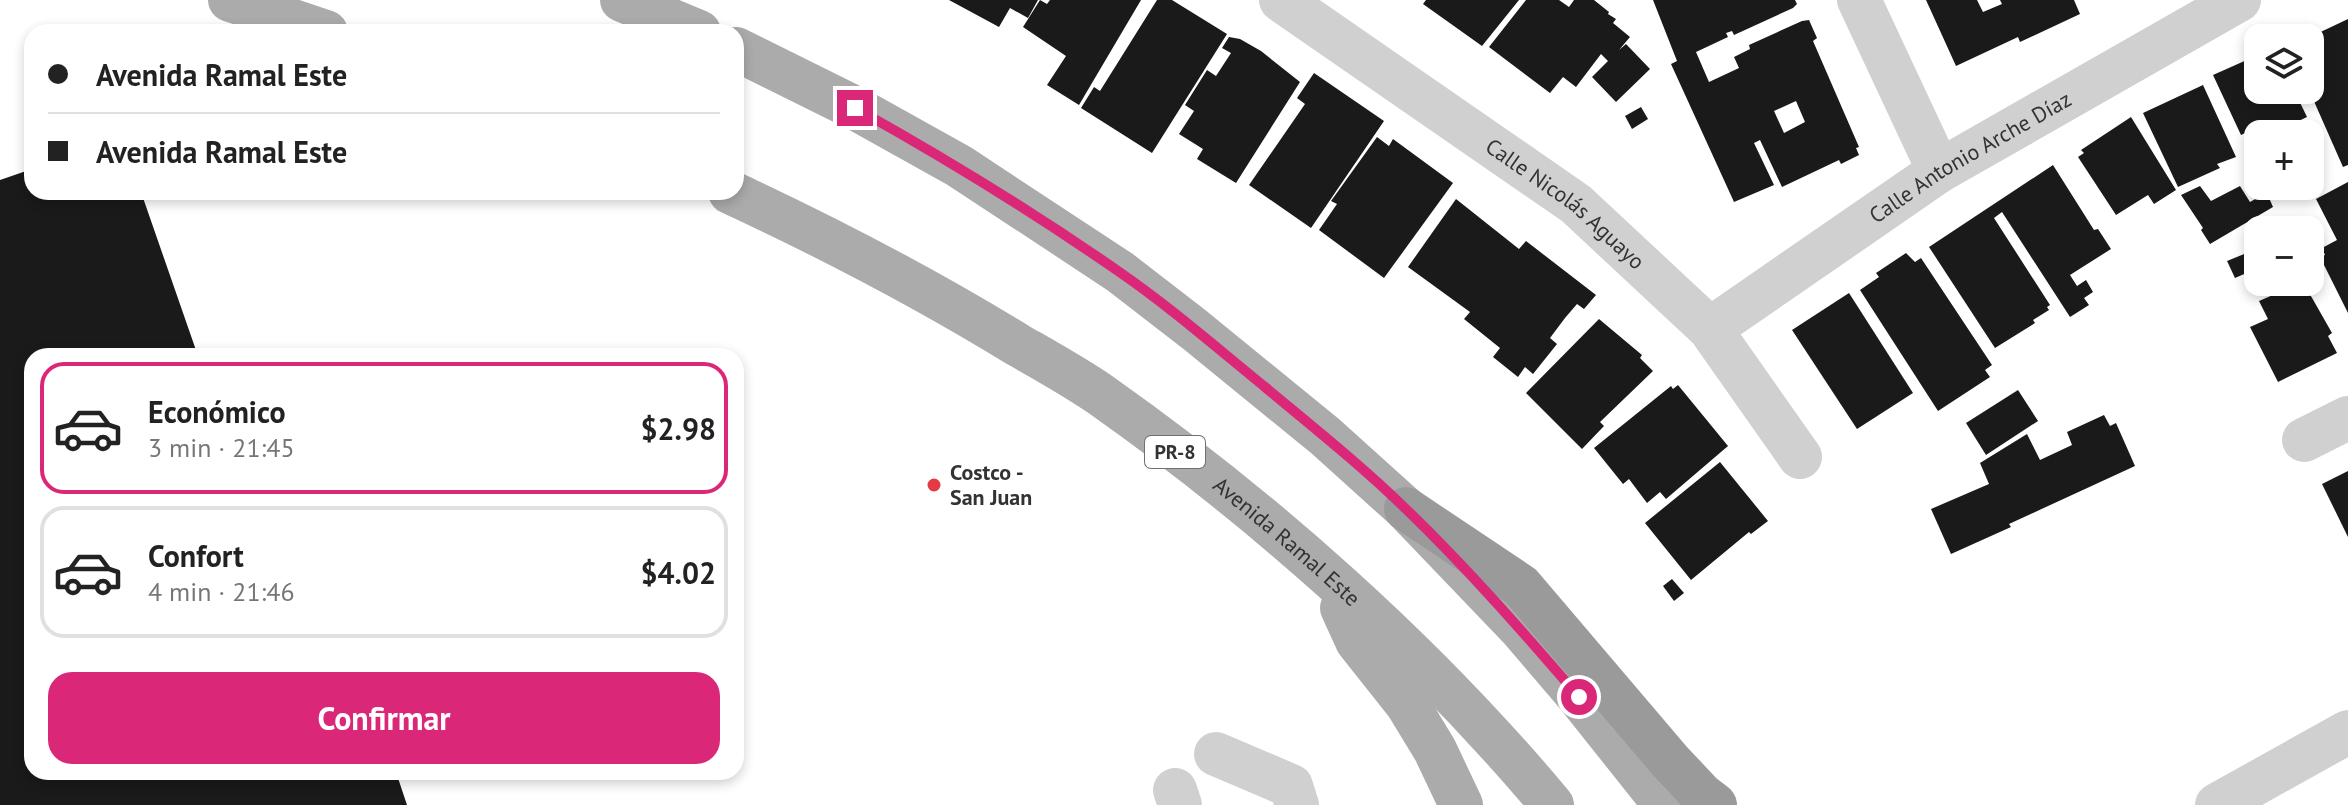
<!DOCTYPE html>
<html lang="es">
<head>
<meta charset="utf-8">
<style>
	:root { --surface:#fff; --page:#f6f6f6; --text:#222; --muted:#767676; --line:#e0e0e0; --accent:#db2777 }
	body { margin:0; font-family:"PT Sans",sans-serif; background:var(--page); color:var(--text); height:100vh; display:flex; flex-direction:column; font-size:30px; white-space:nowrap }
	* { box-sizing:border-box; margin:0 }
	p { font-size:26px; color:var(--muted) }
	.icon { flex:none; width:44px; height:44px; fill:none; stroke:currentColor; stroke-width:2; stroke-linecap:round; stroke-linejoin:round }
	.map { position:relative; flex:1; overflow:hidden }
	.side { position:absolute; left:24px; top:348px; width:720px; height:432px; display:flex; flex-direction:column; background:var(--surface); border-radius:24px; box-shadow:0 4px 12px #0003 }
	.side>* { flex:none }
	.hud { position:absolute; left:24px; top:24px; width:720px; height:176px; border-radius:24px; box-shadow:0 4px 12px #0003; display:grid; align-content:center; height:176px; padding:0 24px; background:var(--surface) }
	.tools { position:absolute; left:2244px; top:24px; display:grid; gap:16px }
	.tools a { display:grid; place-items:center; width:80px; height:80px; border-radius:16px; background:var(--surface); box-shadow:0 4px 12px #0003; font-size:40px }
	.end { position:absolute; width:36px; height:36px; margin:-18px; border:10px solid #db2777; background:#fff; box-shadow:0 0 0 4px #fff }
	.from { border-radius:50% }
	.hud b { display:flex; align-items:center; gap:28px; height:76px; font-size:30px }
	.hud b+b { border-top:2px solid var(--line) }
	.hud i { width:20px; height:20px; background:var(--text) }
	ul { padding:14px 0 0; list-style:none }
	li { display:flex; align-items:center; gap:24px; height:132px; margin:0 16px 12px; padding:0 8px; border:4px solid var(--line); border-radius:24px }
	li div { flex:1 }
	li b { display:block; font-size:30px }
	li em { font-style:normal; font-weight:700 }
	li.active { border-color:var(--accent) }
	li>.icon { width:72px; height:72px; stroke-width:1.5 }
	.action { display:flex; gap:16px; margin-top:auto; padding:16px 24px }
	.action a { flex:1; height:92px; border-radius:24px; background:var(--accent); color:#fff; font-size:32px; font-weight:700; line-height:92px; text-align:center }
	.map>svg:first-child { display:block }
</style>
</head>
<body>
<div class="map">
<svg width="2348" height="805" viewBox="0 0 2348 805">
	<rect width="100%" height="100%" fill="#fff"/>
	<g fill="#1a1a1a" fill-rule="evenodd">
		<polygon points="949,0 1038,0 1028,18 1010,8 999,27"/>
		<polygon points="1040,0 1047,4 1050,0 1141,0 1079,105 1047,85 1066,56 1023,27"/>
		<polygon points="1157,0 1172,0 1227,34 1152,153 1081,108 1094,87 1100,91"/>
		<polygon points="1426,0 1519,0 1482,46 1423,4"/>
		<polygon points="1526,0 1559,0 1569,7 1574,0 1594,0 1609,12 1608,14 1616,19 1613,23 1630,37 1619,50 1626,44 1650,69 1616,102 1592,77 1608,61 1601,54 1576,87 1563,77 1550,93 1489,47"/>
		<path d="M 1653,0 L 1795,0 L 1797,4 L 1793,8 L 1734,35 L 1732,31 L 1726,33 L 1728,37 L 1696,52 L 1709,82 L 1739,68 L 1734,57 L 1750,49 L 1749,45 L 1802,21 L 1809,20 L 1817,38 L 1813,41 L 1859,147 L 1856,148 L 1859,155 L 1841,164 L 1839,160 L 1782,187 L 1760,140 L 1754,143 L 1774,185 L 1734,202 L 1671,64 L 1677,61 ZM 1796,101 L 1805,122 L 1784,133 L 1774,111 Z"/>
		<polygon points="1926,0 1977,0 1983,12 2002,4 2000,0 2074,0 2080,14 2020,42 2018,37 1956,66"/>
		<polygon points="2348,19 2348,165 2343,167 2309,90 2310,37"/>
		<polygon points="1229,37 1240,39 1261,51 1300,82 1236,183 1197,159 1203,149 1179,134 1194,111 1185,105 1207,70 1216,76 1231,53 1222,48"/>
		<polygon points="2258,55 2258,90 2294,90 2307,117 2288,126 2290,131 2282,134 2262,134 2258,127 2241,135 2213,75"/>
		<polygon points="1314,73 1384,121 1311,228 1249,185 1305,104 1297,98"/>
		<polygon points="2203,85 2236,157 2217,164 2220,168 2178,187 2143,113"/>
		<polygon points="1641,107 1648,119 1632,129 1625,116"/>
		<polygon points="2131,117 2176,190 2154,204 2148,195 2116,215 2078,157 2084,153 2081,150"/>
		<polygon points="1377,137 1389,146 1393,139 1453,183 1384,278 1319,230 1337,204 1331,201"/>
		<polygon points="2053,165 2094,230 2098,229 2111,249 2070,275 2077,286 2086,280 2093,292 2084,298 2089,305 2070,317 2002,212 1994,218 2050,305 2047,307 2049,310 2033,320 2035,323 1995,348 1929,247"/>
		<polygon points="32,169 32,192 141,192 198,356 32,356 32,772 396,772 407,805 0,805 0,180"/>
		<polygon points="2348,182 2348,313 2320,257 2325,255 2322,248 2337,240 2316,199"/>
		<polygon points="2200,186 2211,201 2240,186 2250,202 2257,198 2256,195 2266,191 2273,207 2210,244 2201,230 2203,228 2181,195"/>
		<polygon points="1456,199 1519,249 1526,241 1596,295 1584,309 1577,304 1565,318 1550,338 1557,344 1533,374 1525,367 1518,377 1493,357 1500,348 1464,319 1470,312 1408,267"/>
		<polygon points="2254,250 2258,259 2258,268 2235,278 2227,261"/>
		<polygon points="1906,253 1915,262 1921,258 1992,365 1985,370 1990,377 1938,411 1860,290 1879,277 1876,273"/>
		<polygon points="2303,282 2332,333 2328,336 2337,353 2278,382 2250,327 2268,319 2259,301"/>
		<polygon points="1849,293 1913,393 1857,429 1792,330"/>
		<polygon points="1599,319 1642,355 1640,358 1653,371 1600,422 1604,426 1582,449 1526,393"/>
		<polygon points="1678,385 1728,446 1666,499 1660,492 1647,503 1629,479 1623,484 1594,448 1671,386 1673,389"/>
		<polygon points="2018,390 2038,421 1986,455 1966,423"/>
		<polygon points="2104,415 2110,426 2116,423 2135,466 2009,524 2011,527 1951,554 1931,509 1989,484 1980,463 2027,434 2040,460 2072,445 2067,432"/>
		<polygon points="1720,462 1768,521 1751,534 1749,532 1691,580 1645,523"/>
		<polygon points="2348,471 2348,537 2322,484"/>
		<polygon points="1672,579 1684,593 1674,601 1663,586"/>
	</g>
	<g fill="none" stroke-linecap="round" stroke-linejoin="round">
		<g stroke="#d0d0d0" stroke-width="44">
			<path id="s1" d="M 1281,0 L 1576,204 L 1710,329 L 1800,457"/>
			<polyline points="1859,0 1939,171"/>
			<path id="s2" d="M 1710,329 L 1939,171 L 2239,0"/>
			<polyline points="2304,440 2348,418"/>
			<polyline points="1216,754 1291,786 1297,805"/>
			<polyline points="1175,790 1180,805"/>
			<polyline points="2217,805 2348,732"/>
		</g>
		<g stroke="#ababab" stroke-width="44">
			<polyline points="230,0 326,32"/>
			<polyline points="622,0 699,32"/>
			<polyline points="736,49 855,108 959,166 1120,272 1195,330 1325,436 1406,509 1520,628 1579,697 1665,805"/>
			<path id="s3" d="M 730,192 C 829,238 925,288 1018,345 C 1046,361 1075,377 1101,395 C 1264,510 1424,652 1552,805"/>
			<polyline points="1342,608 1357,641 1407,704 1435,750 1461,805"/>
		</g>
		<polyline stroke="#9a9a9a" stroke-width="44" points="1406,509 1521,586 1670,761 1702,795 1715,805"/>
	</g>
	<g fill="none" stroke-linecap="round" stroke-linejoin="round">
		<path stroke="#db2777" stroke-width="10" d="M 855,108 C 945,158 1033,212 1118,271 C 1169,306 1217,348 1265,387 C 1313,427 1362,466 1407,510 C 1468,569 1524,633 1579,697"/>
	</g>
	<circle fill="#e63946" stroke="#fff" stroke-width="3" cx="934" cy="485" r="8"/>
	<g text-anchor="middle" stroke-width="8" stroke-linejoin="round" paint-order="stroke">
		<rect fill="#fff" stroke="#707070" stroke-width="2" x="1145" y="436" width="60" height="32" rx="6"/>
		<g font-size="20" font-weight="bold" fill="#333">
			<text x="1175" y="459">PR-8</text>
		</g>
		<g font-size="22" fill="#333" stroke="#fff">
			<text dy="8" stroke="none"><textPath href="#s2" startOffset="312">Calle Antonio Arche Díaz</textPath></text>
			<text dy="8" stroke="none"><textPath href="#s1" startOffset="350">Calle Nicolás Aguayo</textPath></text>
			<text dy="8" stroke="none"><textPath href="#s3" startOffset="660">Avenida Ramal Este</textPath></text>
		</g>
		<g font-size="22" font-weight="bold" fill="#333" stroke="#fff" text-anchor="start">
			<text x="950" y="480">Costco -<tspan x="950" dy="25">San Juan</tspan></text>
		</g>
	</g>
</svg>
<div class="tools">
<a><svg class="icon" aria-label="layers" viewBox="0 0 24 24"><path d="M12 4l9 5-9 5-9-5zM3 14l9 5 9-5"/></svg></a>
<a>+</a>
<a>−</a>
</div>
<i class="end from" style="left:1579px;top:697px"></i>
<i class="end" style="left:855px;top:108px"></i>
<div class="hud">
<b><i class="from"></i>Avenida Ramal Este</b>
<b><i></i>Avenida Ramal Este</b>
</div>
<section class="side">
<ul>
<li class="active"><svg class="icon" aria-label="car" viewBox="0 0 24 24"><path d="M5 17H2v-5l4-1 3-4h7l3 4 3 1v5h-3M9 17h6M6 11h13"/><circle cx="7" cy="17" r="2"/><circle cx="17" cy="17" r="2"/></svg><div><b>Económico</b><p>3 min · 21:45</p></div><em>$2.98</em></li>
<li><svg class="icon" aria-label="car" viewBox="0 0 24 24"><path d="M5 17H2v-5l4-1 3-4h7l3 4 3 1v5h-3M9 17h6M6 11h13"/><circle cx="7" cy="17" r="2"/><circle cx="17" cy="17" r="2"/></svg><div><b>Confort</b><p>4 min · 21:46</p></div><em>$4.02</em></li>
</ul>
<div class="action"><a>Confirmar</a></div>
</section>
</div>
</body>
</html>
